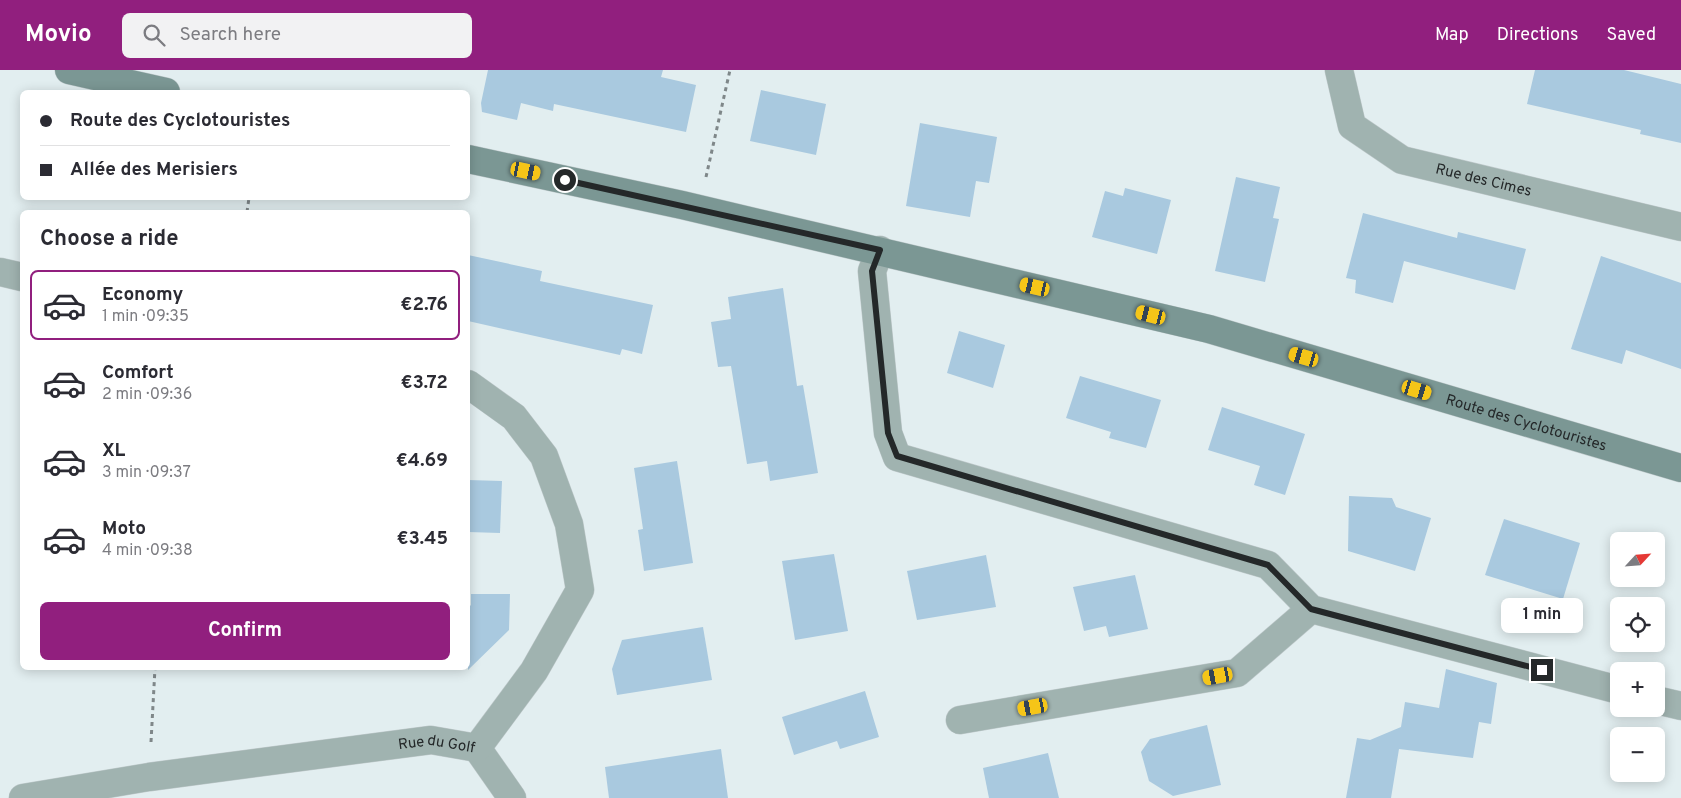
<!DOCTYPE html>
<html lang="en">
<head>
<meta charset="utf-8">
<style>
	:root { --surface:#fff; --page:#f2f2f3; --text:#2b2b33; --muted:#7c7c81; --line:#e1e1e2; --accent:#911f7e }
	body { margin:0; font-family:Overpass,sans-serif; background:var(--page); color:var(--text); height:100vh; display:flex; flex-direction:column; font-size:19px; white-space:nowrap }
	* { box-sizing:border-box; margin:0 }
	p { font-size:16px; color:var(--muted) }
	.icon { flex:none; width:28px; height:28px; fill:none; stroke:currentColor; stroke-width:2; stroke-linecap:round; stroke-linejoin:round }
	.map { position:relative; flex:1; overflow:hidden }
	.drawer { position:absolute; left:20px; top:140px; width:450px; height:460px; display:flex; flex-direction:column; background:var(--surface); border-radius:8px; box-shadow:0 2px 12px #0003 }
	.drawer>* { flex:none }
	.hud { position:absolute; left:20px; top:20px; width:450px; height:110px; border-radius:8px; box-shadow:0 2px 12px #0003; display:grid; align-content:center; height:110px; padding:0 20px; background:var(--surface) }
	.needle { width:32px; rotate:64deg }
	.fabs { position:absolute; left:1610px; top:462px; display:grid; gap:10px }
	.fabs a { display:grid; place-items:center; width:55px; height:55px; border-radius:8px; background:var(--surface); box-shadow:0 2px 12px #0003; font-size:25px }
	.end { position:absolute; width:22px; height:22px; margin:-11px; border:6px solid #242829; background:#fff; box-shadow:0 0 0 2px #fff }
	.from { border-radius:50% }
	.bubble { position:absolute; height:35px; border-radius:8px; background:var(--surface); box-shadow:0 2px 12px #0003; font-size:16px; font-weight:700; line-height:35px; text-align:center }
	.car { position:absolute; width:15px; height:30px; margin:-15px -8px; border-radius:6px; box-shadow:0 0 4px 1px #0007; background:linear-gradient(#f5c518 24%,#345 0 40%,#f5c518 0 76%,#345 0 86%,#f5c518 0) }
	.hud b { display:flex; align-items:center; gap:18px; height:48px; font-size:19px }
	.hud b+b { border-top:1px solid var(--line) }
	.hud i { width:12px; height:12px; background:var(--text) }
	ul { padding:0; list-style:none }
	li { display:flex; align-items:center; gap:15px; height:70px; margin:0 10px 8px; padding:0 10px; border:2px solid transparent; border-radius:8px }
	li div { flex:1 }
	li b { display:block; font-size:19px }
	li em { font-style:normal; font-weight:700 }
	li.on { border-color:var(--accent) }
	li>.icon { width:45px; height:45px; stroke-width:1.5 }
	h2 { padding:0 20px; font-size:22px; line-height:60px }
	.cta { display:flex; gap:10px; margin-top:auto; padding:10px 20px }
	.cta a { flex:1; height:58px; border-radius:8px; background:var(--accent); color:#fff; font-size:20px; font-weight:700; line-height:58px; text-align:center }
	header { display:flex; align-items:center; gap:30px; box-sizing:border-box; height:70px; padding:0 25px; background:var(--accent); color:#fff }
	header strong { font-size:24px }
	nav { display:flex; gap:28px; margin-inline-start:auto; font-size:18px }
	.search { width:350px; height:45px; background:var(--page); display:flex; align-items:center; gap:12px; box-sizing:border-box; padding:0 18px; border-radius:8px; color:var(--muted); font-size:19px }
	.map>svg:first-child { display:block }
</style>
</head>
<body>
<header>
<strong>Movio</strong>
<div class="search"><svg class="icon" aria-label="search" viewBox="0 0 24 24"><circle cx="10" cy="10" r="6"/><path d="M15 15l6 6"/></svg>Search here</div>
<nav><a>Map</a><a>Directions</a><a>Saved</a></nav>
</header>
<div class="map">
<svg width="1681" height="728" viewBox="0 0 1681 728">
	<rect width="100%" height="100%" fill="#e2eef0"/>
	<g fill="#a9c9df">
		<polygon points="488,0 663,0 661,7 696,15 686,62 554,34 553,41 521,33 517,50 482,42 481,33"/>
		<polygon points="1535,0 1624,0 1681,14 1681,73 1640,64 1641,60 1527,34"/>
		<polygon points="761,20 826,34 816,85 750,71"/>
		<polygon points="920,53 997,67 989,113 976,111 970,147 906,136"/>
		<polygon points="1236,107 1280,117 1273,148 1279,149 1265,212 1215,201"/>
		<polygon points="1125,118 1171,130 1157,184 1092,167 1105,121 1123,126"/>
		<polygon points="1363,143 1457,168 1458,162 1526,179 1515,220 1404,191 1393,233 1355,223 1356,210 1346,208"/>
		<polygon points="468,185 542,201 540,211 653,235 642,284 622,279 620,285 468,251"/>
		<polygon points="1601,186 1681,213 1681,299 1626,280 1622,294 1571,279"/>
		<polygon points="783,218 797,316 803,315 818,403 770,411 767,391 747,394 731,296 718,297 711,252 731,249 728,227"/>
		<polygon points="959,261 1005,275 993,318 947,303"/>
		<polygon points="1080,306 1161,330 1146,378 1109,368 1111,362 1066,348"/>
		<polygon points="1222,337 1305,364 1285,425 1254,415 1260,396 1208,380"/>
		<polygon points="677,391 693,493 644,501 638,460 643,459 634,398"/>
		<polygon points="468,410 502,411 500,463 468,462"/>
		<polygon points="1349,426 1392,428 1396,437 1431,448 1415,501 1348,481"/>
		<polygon points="1504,449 1580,473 1563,529 1485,505"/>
		<polygon points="834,484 848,561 795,570 782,491"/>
		<polygon points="986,485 996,537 917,550 907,501"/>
		<polygon points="1135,505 1148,559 1109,567 1106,556 1084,561 1073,517"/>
		<polygon points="471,524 510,524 509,560 468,600 468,538 471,535"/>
		<polygon points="703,557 712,610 617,625 612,599 622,570"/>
		<polygon points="1446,599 1497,613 1491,654 1479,652 1473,688 1399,679 1391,728 1346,728 1357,668 1370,670 1401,657 1405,632 1439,638"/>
		<polygon points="865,621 879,667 840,679 837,671 794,685 782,647"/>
		<polygon points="1207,655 1221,715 1173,726 1149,711 1141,682 1150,669"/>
		<polygon points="721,679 728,728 609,728 605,697"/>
		<polygon points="1048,683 1059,728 989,728 983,698"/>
	</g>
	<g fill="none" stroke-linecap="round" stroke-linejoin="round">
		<defs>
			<g id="street">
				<path id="s1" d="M 1339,0 L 1352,56 L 1402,90 L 1681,157"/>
				<polyline points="880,180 872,201 888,363 897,387 1268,495 1311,539 1619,620"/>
				<polyline points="0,202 22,207"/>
				<polyline points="1656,630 1681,636"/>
				<polyline points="960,650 1237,603 1311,539"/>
				<polyline points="477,678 512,728"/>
				<path id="s2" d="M 23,728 L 149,707 L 431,670 L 477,678 L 534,601 L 580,520 L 569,454 L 544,386 L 514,347 L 468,314"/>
			</g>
			<g id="secondary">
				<polyline points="69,0 166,22"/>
				<path id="s3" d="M 468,89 L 682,135 L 1209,259 L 1681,398"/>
			</g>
		</defs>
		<use href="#street" stroke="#c0cacc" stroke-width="29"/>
		<use href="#secondary" stroke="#c0cacc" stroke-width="29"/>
		<g stroke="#7f8789" stroke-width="3" stroke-dasharray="4 4" stroke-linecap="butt">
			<polyline points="706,107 730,0"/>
			<polyline points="247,142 249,128"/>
			<polyline points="151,672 155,598"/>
		</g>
		<use href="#street" stroke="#a0b3b0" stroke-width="28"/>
		<use href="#secondary" stroke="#7b9794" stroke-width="28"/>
	</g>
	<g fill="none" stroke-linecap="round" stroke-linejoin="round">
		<polyline stroke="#242829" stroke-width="6" points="565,110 880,180 872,201 888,363 897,386 1268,495 1311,539 1542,600"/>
	</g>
	<g text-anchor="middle" stroke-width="4" stroke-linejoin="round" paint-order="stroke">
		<g font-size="15" fill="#242829" stroke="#fff">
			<text dy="5" stroke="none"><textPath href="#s1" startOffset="202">Rue des Cimes</textPath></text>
			<text dy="5" stroke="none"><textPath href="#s3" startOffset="1091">Route des Cyclotouristes</textPath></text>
			<text dy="5" stroke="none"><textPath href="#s2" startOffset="418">Rue du Golf</textPath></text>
		</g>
	</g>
</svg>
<div class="fabs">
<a><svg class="needle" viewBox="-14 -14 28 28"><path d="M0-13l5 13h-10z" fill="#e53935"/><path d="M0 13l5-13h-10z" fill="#7c7c81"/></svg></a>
<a><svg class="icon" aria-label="locate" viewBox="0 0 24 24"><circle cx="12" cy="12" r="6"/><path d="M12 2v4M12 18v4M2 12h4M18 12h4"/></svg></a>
<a>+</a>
<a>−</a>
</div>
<i class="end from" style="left:565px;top:110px"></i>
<i class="end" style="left:1542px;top:600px"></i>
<div class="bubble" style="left:1501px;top:528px;width:82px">1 min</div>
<i class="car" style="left:526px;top:101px;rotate:102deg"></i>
<i class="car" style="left:1035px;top:217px;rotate:283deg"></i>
<i class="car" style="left:1151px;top:245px;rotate:284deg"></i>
<i class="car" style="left:1304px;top:287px;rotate:286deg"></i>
<i class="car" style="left:1417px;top:320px;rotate:107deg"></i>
<i class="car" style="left:1218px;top:606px;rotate:260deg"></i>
<i class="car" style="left:1033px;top:637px;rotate:260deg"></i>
<div class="hud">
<b><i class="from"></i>Route des Cyclotouristes</b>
<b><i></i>Allée des Merisiers</b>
</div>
<section class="drawer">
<h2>Choose a ride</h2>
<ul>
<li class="on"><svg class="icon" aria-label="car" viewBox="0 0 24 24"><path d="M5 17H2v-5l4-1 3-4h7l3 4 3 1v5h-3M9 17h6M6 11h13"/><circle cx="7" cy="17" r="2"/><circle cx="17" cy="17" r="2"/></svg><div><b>Economy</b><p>1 min · 09:35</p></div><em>€2.76</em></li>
<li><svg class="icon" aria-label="car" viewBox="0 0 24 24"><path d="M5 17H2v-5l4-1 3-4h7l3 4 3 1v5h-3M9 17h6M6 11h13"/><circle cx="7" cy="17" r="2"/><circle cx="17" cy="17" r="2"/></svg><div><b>Comfort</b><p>2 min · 09:36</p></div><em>€3.72</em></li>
<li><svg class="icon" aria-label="car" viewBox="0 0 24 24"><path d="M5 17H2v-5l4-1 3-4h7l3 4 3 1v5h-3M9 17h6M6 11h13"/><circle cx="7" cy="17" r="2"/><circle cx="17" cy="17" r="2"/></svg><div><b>XL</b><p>3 min · 09:37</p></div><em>€4.69</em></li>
<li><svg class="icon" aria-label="car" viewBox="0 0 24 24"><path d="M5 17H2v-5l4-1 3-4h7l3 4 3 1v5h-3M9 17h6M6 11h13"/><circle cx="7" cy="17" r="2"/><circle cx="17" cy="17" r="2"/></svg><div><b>Moto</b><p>4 min · 09:38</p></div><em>€3.45</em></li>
</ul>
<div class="cta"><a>Confirm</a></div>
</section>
</div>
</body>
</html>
